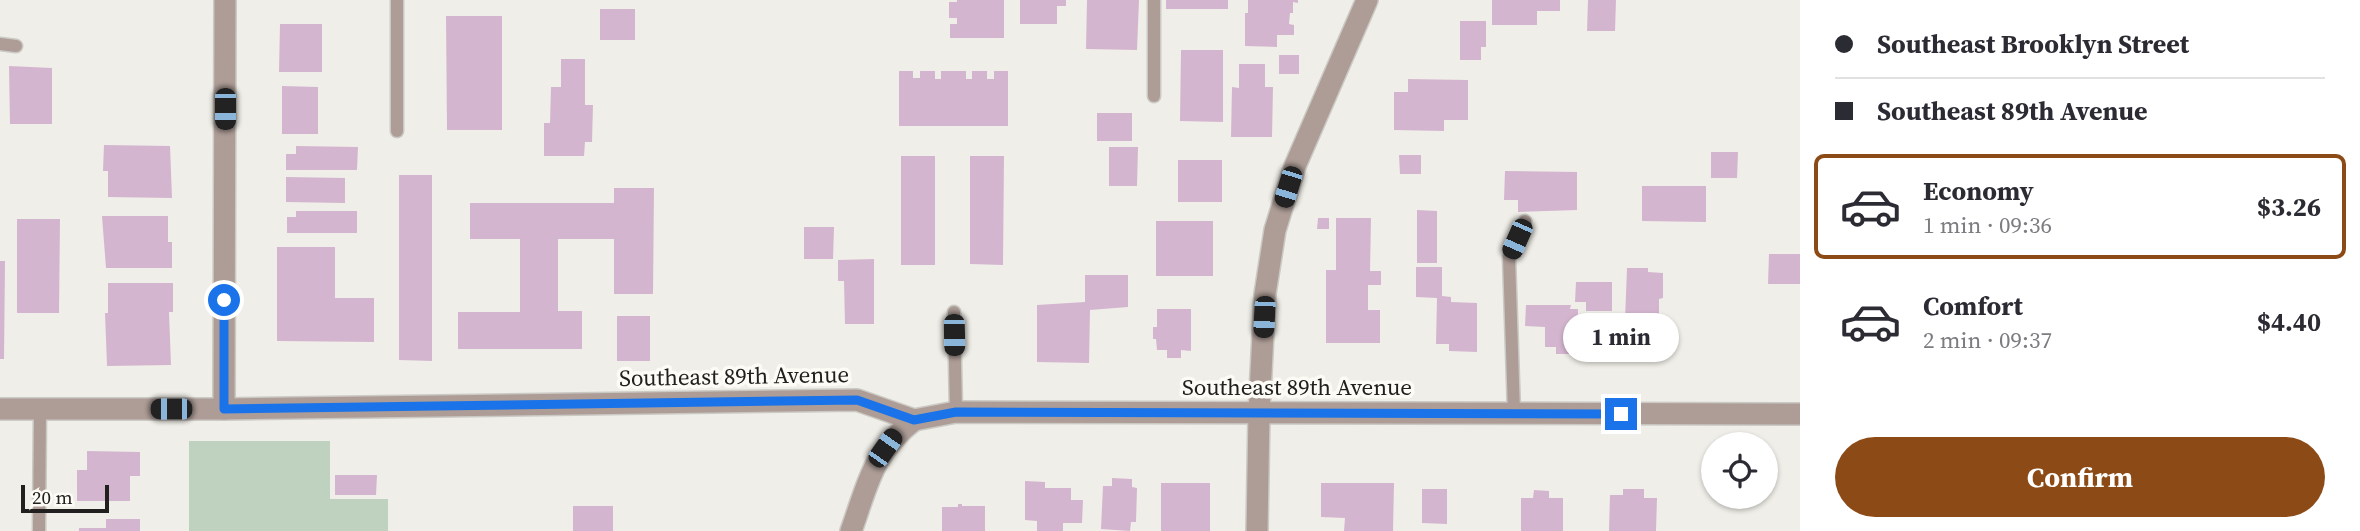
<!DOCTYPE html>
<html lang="en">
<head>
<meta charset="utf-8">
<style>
	:root { --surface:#fff; --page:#f7f7f7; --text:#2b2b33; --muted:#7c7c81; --line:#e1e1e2; --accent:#8c4b16 }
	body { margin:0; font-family:"Source Serif 4",serif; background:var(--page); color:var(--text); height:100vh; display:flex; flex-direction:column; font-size:26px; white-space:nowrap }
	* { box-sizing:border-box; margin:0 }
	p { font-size:23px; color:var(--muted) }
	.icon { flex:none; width:38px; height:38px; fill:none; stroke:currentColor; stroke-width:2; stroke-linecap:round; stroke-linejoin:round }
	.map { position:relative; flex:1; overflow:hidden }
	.side { display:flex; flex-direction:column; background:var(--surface); width:560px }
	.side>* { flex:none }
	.hud { display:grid; align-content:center; height:154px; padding:0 35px; background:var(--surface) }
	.fabs { position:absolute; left:1701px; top:432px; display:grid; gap:14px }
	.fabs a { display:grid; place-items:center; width:77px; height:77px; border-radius:50%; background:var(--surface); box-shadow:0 2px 5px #0004; font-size:35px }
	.scale { position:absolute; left:21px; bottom:18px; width:88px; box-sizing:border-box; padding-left:7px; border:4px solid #21201e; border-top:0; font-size:19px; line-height:24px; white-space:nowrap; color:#21201e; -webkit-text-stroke:5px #fdfbf5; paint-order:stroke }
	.end { position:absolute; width:32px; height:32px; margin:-16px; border:9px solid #1a73e8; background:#fff; box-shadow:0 0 0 4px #fff }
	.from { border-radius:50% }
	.bubble { position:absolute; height:49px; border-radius:24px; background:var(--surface); box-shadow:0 2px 5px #0004; font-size:23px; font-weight:700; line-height:49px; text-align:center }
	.car { position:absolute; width:21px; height:42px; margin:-21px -10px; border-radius:9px; box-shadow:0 0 5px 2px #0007; background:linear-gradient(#222 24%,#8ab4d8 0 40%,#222 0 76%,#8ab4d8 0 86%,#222 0) }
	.hud b { display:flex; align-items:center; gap:24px; height:66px; font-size:26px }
	.hud b+b { border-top:2px solid var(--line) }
	.hud i { width:18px; height:18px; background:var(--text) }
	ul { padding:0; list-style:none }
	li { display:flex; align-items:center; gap:21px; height:105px; margin:0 14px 10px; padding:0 21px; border:4px solid transparent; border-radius:10px }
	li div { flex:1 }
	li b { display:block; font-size:26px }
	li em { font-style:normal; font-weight:700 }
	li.selected { border-color:var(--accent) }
	li>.icon { width:63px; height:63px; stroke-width:1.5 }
	.action { display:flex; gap:14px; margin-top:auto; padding:14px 35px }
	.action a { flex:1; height:80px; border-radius:42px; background:var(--accent); color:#fff; font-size:28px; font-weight:700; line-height:80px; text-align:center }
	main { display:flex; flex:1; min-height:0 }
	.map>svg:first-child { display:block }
</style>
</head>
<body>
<main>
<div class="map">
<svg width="1800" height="531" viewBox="0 0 1800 531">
	<rect width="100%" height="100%" fill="#f0eee8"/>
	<polygon fill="#bfd1bf" points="189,441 330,441 330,499 388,499 388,531 189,531"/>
	<g fill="#d4b5cf">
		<polygon points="957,0 1004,0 1004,38 950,38 950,24 957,24 957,18 949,18 949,2 957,2"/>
		<polygon points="1020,0 1066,0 1066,6 1057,6 1057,24 1020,24"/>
		<polygon points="1087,0 1139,0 1137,50 1086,49"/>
		<rect x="1166" y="0" width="62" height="9"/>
		<polygon points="1248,0 1298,0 1298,3 1293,2 1293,13 1290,13 1289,24 1294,25 1294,35 1277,35 1277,47 1245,46 1245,13 1248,13"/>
		<polygon points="1492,0 1560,0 1560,11 1537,11 1537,25 1492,25"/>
		<polygon points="1588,0 1616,0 1615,31 1587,31"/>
		<rect x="600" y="9" width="35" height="31"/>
		<polygon points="446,16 502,16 502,130 447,130"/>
		<polygon points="1460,21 1486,21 1486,47 1481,47 1481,60 1460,60"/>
		<polygon points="280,24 322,24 322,72 279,72"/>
		<polygon points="1181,50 1223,50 1223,122 1180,121"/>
		<rect x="1279" y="55" width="20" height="19"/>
		<polygon points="561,59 585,59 585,105 593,105 592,142 585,142 584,156 544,156 544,123 550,123 551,87 561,87"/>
		<polygon points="1239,64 1265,64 1265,87 1273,87 1272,137 1231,137 1232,87 1239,88"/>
		<polygon points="9,66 52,68 52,124 10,124"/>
		<polygon points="899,71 913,71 913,78 920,78 920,71 935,71 935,79 941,79 941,71 966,71 966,79 972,79 972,71 987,71 987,79 994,79 994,71 1008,71 1008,126 899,126"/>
		<polygon points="1408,79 1468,80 1468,120 1444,120 1444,131 1394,130 1394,92 1408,92"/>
		<polygon points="282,86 318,87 318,134 282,134"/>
		<rect x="1097" y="113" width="35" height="28"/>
		<polygon points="104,145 170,146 172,198 108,197 108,171 103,171"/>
		<polygon points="296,146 358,147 357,170 286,170 286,154 296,154"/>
		<polygon points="1109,147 1138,147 1137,186 1109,186"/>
		<polygon points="1711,152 1738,152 1737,178 1711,178"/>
		<polygon points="1399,155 1421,155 1421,174 1400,174"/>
		<rect x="901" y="156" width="34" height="109"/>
		<polygon points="970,156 1004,156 1003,265 970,264"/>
		<rect x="1178" y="160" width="44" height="42"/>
		<polygon points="1505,171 1577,172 1577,210 1518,212 1518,200 1504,200"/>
		<polygon points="399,175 432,175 432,361 399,360"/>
		<polygon points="286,177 345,178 345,203 286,202"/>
		<polygon points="1642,186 1706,186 1706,222 1642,221"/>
		<polygon points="614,188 654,188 653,294 614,294 614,239 558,239 558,311 582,311 582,349 458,349 458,312 520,312 520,239 470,239 470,203 614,203"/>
		<polygon points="1417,210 1437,211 1437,263 1417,263"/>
		<polygon points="296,211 357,211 357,233 287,233 287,217 296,217"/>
		<polygon points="102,216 168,216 168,242 172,242 172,268 106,268"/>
		<polygon points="1318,218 1329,218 1329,229 1317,229"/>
		<polygon points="1336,218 1371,218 1370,271 1381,271 1381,285 1368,285 1368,310 1380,310 1380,343 1326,343 1326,270 1336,270"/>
		<polygon points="17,219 60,219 59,313 17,313"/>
		<rect x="1156" y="221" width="57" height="55"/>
		<polygon points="804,227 834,227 833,259 804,259"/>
		<polygon points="277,247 335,247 335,298 374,298 374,342 277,341"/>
		<polygon points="1769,254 1800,254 1800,284 1768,284"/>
		<polygon points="874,259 874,324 845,324 844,281 838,281 838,260"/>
		<polygon points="0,261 5,261 4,359 0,359"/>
		<polygon points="1416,267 1442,267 1442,296 1451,297 1451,302 1477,303 1477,352 1449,351 1449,344 1436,344 1437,298 1416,297"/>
		<polygon points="1627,268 1648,268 1648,272 1663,273 1663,298 1659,299 1659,347 1624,347"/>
		<polygon points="1085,275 1128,275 1128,307 1090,310 1089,363 1037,362 1037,305 1085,302"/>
		<polygon points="1576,282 1612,282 1612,311 1586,311 1586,302 1575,302"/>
		<polygon points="108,283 173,283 173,312 169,312 171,365 107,366 105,313 108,313"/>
		<polygon points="1526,305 1571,305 1570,309 1578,309 1577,354 1556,354 1556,347 1545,347 1545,327 1525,326"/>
		<polygon points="1157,309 1191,309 1191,351 1181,350 1181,358 1167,358 1167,350 1157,350 1156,339 1153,339 1153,327 1157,327"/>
		<rect x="617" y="316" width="33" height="45"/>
		<polygon points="87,451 140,452 140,476 130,476 130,501 77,501 77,470 87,470"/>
		<polygon points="335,475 377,475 376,495 335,495"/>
		<polygon points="1112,478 1132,479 1132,487 1137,488 1136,522 1131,522 1130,531 1101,529 1103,486 1112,486"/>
		<polygon points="1025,481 1045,482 1045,488 1071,488 1071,500 1083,500 1082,523 1063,523 1063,531 1037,531 1037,521 1025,520"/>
		<rect x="1161" y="483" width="49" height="48"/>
		<polygon points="1321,483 1394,483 1393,531 1344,531 1345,518 1321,517"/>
		<polygon points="1422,489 1447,489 1447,524 1422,523"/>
		<polygon points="1623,489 1644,489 1644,498 1657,498 1656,531 1609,531 1610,495 1623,495"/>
		<polygon points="1534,490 1549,491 1549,498 1563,498 1563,531 1521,531 1521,498 1533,498"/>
		<polygon points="958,504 962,504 962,506 985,506 985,531 942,531 942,507 958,507"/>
		<rect x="573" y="506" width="40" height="25"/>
		<polygon points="106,519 140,519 140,531 79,531 79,528 106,528"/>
	</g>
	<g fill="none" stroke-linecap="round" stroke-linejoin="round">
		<defs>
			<g id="lane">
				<polyline points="397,0 397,131"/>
				<polyline points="0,44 16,46"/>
				<polyline points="1154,96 1154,0"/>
				<polyline points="954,312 956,412"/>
				<polyline points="1514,413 1509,257 1525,221"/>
				<polyline points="39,531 40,409"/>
			</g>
			<g id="street">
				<polyline points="0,409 224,409 857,400 914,420 956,412 1800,414"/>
				<polyline points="224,409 225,0"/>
				<path d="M 851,531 C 868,484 872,453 914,420"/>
				<polyline points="1257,531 1259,413 1265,294 1275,230 1295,166 1367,0"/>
			</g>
		</defs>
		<use href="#lane" stroke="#cbc9c4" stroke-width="15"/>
		<use href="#street" stroke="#cbc9c4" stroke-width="24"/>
		<use href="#lane" stroke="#ae9d97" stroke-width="12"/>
		<use href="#street" stroke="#ae9d97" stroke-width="21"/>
	</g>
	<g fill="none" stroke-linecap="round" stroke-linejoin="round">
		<polyline stroke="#1a73e8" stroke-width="9" points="224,300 224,409 857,400 914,420 956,412 1621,414"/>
	</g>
	<g text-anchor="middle" stroke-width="7" stroke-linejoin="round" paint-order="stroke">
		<g font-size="23" fill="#21201e" stroke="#fdfbf5">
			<text transform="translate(734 376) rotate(-1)" y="8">Southeast 89th Avenue</text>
			<text x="1297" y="395">Southeast 89th Avenue</text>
		</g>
	</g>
</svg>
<div class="fabs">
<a><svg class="icon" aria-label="locate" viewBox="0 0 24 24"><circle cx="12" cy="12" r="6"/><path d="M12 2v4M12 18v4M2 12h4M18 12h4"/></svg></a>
</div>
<div class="scale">20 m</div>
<i class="end from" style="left:224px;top:300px"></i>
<i class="end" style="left:1621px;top:414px"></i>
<div class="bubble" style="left:1563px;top:313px;width:116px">1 min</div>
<i class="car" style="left:225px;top:109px;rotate:180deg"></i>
<i class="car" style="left:1288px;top:187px;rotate:197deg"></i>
<i class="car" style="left:1517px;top:239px;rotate:204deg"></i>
<i class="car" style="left:1264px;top:317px;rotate:183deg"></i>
<i class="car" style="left:954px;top:335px;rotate:179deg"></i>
<i class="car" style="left:171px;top:409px;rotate:270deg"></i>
<i class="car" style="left:885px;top:448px;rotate:35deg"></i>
</div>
<section class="side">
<div class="hud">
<b><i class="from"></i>Southeast Brooklyn Street</b>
<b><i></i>Southeast 89th Avenue</b>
</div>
<ul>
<li class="selected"><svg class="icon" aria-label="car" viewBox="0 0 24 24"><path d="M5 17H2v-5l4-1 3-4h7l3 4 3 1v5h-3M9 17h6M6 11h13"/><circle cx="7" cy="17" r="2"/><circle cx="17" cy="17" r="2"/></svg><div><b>Economy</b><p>1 min · 09:36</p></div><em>$3.26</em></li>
<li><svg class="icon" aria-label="car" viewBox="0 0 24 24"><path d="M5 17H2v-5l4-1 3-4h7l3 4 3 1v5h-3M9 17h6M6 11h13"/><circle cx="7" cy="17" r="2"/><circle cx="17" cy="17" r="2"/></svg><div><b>Comfort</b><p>2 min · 09:37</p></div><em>$4.40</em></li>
</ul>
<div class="action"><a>Confirm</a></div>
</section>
</main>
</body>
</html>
